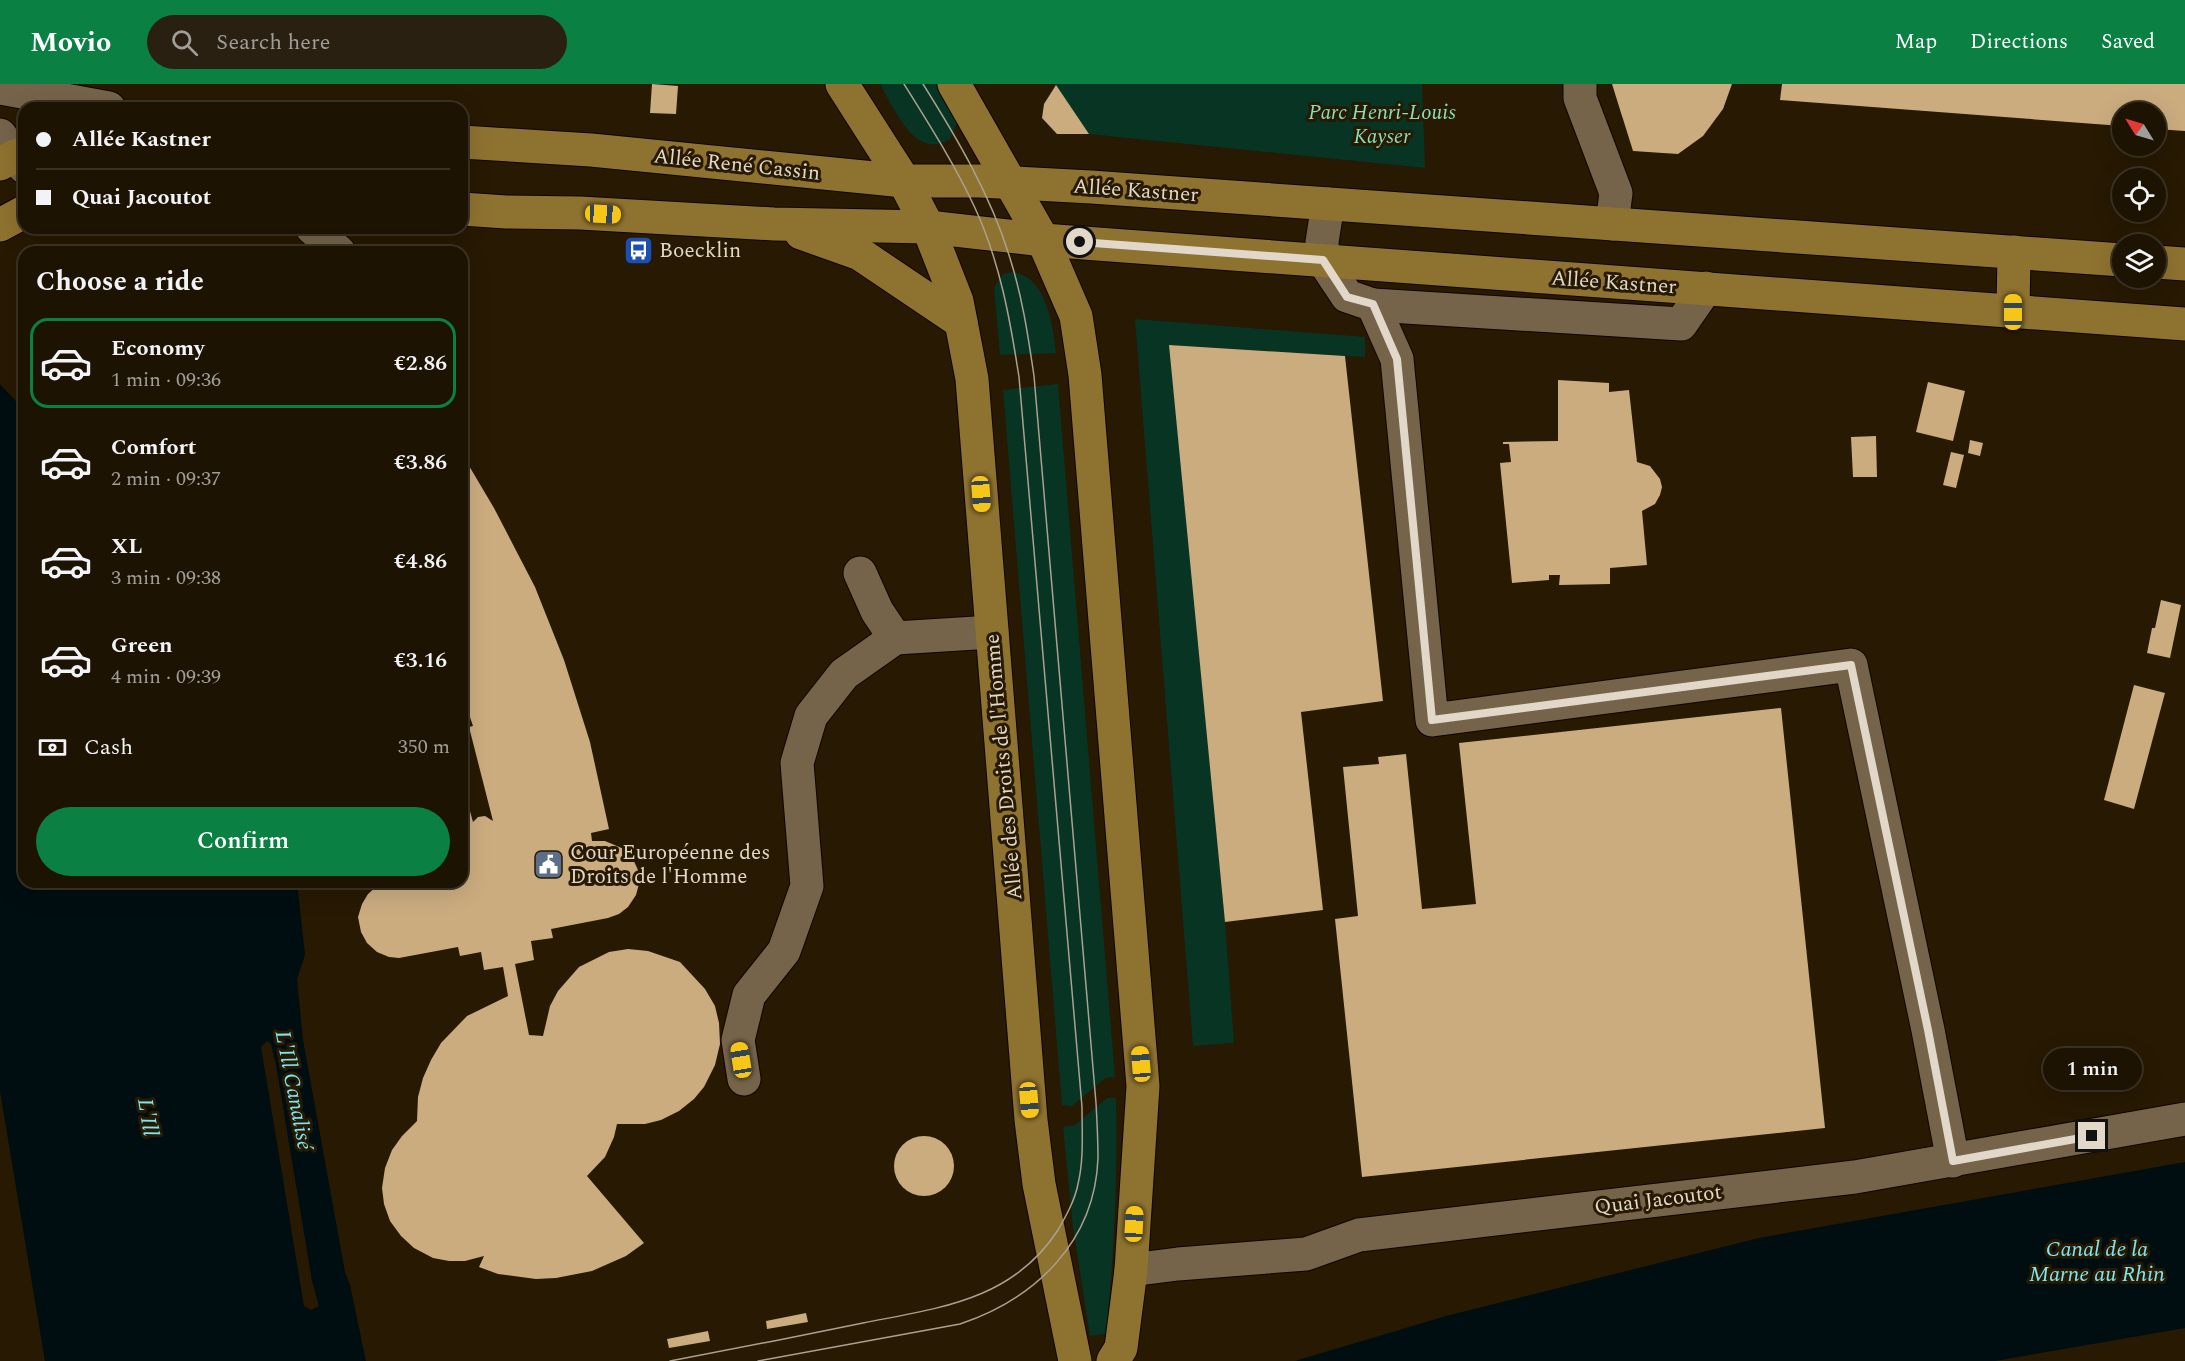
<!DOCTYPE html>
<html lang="en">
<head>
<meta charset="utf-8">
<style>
	:root { --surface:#1d1302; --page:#2a2011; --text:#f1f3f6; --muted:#a09e99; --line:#3b3224; --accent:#0b8043 }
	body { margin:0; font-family:Spectral,serif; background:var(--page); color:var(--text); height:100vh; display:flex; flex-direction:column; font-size:22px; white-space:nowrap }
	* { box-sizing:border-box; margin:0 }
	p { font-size:20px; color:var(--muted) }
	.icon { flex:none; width:33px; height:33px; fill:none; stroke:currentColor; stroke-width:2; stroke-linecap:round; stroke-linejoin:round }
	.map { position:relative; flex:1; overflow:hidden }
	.panel { position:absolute; left:18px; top:162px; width:450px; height:642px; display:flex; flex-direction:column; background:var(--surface); border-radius:18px; box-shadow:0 6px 24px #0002,0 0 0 2px var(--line) }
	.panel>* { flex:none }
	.hud { position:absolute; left:18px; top:18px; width:450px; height:132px; border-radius:18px; box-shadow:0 6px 24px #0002,0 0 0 2px var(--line); display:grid; align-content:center; height:132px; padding:0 18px; background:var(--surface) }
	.needle { width:39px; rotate:307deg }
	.buttons { position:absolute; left:2112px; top:18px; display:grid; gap:12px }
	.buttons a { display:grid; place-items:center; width:54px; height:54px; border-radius:50%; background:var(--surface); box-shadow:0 6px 24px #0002,0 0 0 2px var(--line); font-size:30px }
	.end { position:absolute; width:27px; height:27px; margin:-14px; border:8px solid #e1d8c9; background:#111; box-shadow:0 0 0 3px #111 }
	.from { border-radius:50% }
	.bubble { position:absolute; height:42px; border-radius:21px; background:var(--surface); box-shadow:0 6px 24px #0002,0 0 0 2px var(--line); font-size:20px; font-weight:600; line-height:42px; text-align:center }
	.car { position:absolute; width:18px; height:36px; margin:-18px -9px; border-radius:8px; box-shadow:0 0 4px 2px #0007; background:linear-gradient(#f5c518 24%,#345 0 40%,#f5c518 0 76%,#345 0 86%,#f5c518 0) }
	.hud b { display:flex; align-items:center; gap:21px; height:57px; font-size:22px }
	.hud b+b { border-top:2px solid var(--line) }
	.hud i { width:15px; height:15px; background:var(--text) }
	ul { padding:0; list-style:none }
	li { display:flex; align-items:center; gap:18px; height:90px; margin:0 12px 9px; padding:0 6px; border:3px solid transparent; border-radius:18px }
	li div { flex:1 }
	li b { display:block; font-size:22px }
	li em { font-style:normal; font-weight:600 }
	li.on { border-color:var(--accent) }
	li>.icon { width:54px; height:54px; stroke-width:1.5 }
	h2 { padding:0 18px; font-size:27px; line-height:72px }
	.pay { display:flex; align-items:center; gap:15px; height:66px; padding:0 18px; font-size:22px }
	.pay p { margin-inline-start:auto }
	.cta { display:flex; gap:12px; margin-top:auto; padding:12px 18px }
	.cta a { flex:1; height:69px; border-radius:36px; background:var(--accent); color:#fff; font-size:24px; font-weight:600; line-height:69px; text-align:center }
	header { display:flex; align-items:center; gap:36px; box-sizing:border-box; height:84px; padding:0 30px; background:var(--accent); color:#fff }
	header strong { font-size:28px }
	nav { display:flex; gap:33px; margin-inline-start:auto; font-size:21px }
	.search { width:420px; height:54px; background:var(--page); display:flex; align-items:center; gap:15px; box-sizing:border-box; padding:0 21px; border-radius:33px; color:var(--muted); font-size:22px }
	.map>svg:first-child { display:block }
</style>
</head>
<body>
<header>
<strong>Movio</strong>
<div class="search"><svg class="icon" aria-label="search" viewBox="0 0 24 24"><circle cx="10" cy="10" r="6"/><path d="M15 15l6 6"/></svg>Search here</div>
<nav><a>Map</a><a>Directions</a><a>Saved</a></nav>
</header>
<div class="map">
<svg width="2185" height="1277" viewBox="0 0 2185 1277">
	<rect width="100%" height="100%" fill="#271902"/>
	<g fill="#083424">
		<path d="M 880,0 L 940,0 L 957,39 L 950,55 C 916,78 894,24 880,0 Z"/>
		<polygon points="1054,0 1422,0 1425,84 1089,50"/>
		<path d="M 1011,188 C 1046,190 1053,241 1056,269 L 1000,271 L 994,204 L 1003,190 Z"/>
		<polygon points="1135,235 1365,253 1365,273 1170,261 1225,838 1234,959 1193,962"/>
		<polygon points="1058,300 1115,993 1105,994 1072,1022 1062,1021 1003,306"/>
		<path d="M 1107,1014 L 1116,1014 C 1118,1093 1114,1171 1106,1250 L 1090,1252 L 1073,1143 L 1063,1043 L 1075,1041 Z"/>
	</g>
	<g fill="#000e11" fill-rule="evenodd">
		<path d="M 0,300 L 24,326 L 24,798 L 297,798 L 305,871 L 297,895 L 303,956 L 345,1188 L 350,1201 L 366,1277 L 45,1277 L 0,1007 ZM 267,957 L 271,960 L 276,981 L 312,1197 L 319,1222 L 311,1226 L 304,1222 L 261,963 Z"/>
		<polygon points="2185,1078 2185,1244 1995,1277 1295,1277 1446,1232 1759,1154"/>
	</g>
	<g fill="#caac7f">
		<polygon points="652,0 678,2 676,30 650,29"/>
		<polygon points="1612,0 1732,0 1723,25 1703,52 1678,70 1633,67"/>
		<polygon points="1782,0 2185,0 2185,47 2156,45 2156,28 2122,28 2122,42 1780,16"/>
		<polygon points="1056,1 1089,50 1057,50 1042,34 1044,20"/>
		<polygon points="1169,261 1345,272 1383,617 1301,628 1323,826 1225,838"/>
		<polygon points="1558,296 1609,299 1609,308 1629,306 1637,378 1650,382 1660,395 1662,403 1660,411 1655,420 1642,427 1647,481 1610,484 1610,500 1559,501 1560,491 1549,491 1549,496 1512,499 1500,379 1511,378 1509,360 1503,360 1503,358 1558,357"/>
		<polygon points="1928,298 1965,307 1953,357 1916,348"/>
		<polygon points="1876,352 1877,393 1853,393 1851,353"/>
		<polygon points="1970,356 1983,359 1980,372 1968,369"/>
		<polygon points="1951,368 1964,371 1956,404 1943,401"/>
		<polygon points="462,370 494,424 535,503 564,576 590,658 609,745 591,749 592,757 605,757 624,765 632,773 638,786 639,800 636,811 628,823 619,830 608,834 551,845 553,854 531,857 534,876 515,880 529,951 543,952 550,922 558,907 579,883 609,868 628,865 648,867 680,878 705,905 715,922 719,939 720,960 715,981 704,1003 694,1015 679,1027 661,1036 645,1040 617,1040 614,1053 605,1073 587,1092 644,1159 626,1172 592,1187 556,1194 536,1195 498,1190 479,1183 484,1172 465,1177 449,1177 433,1174 414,1164 401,1152 390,1137 384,1120 382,1104 385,1084 392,1066 402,1052 417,1037 418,1013 423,994 431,976 441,959 467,932 508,912 503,883 484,886 481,868 460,872 458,863 399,874 389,873 377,868 367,859 361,848 358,833 362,820 368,810 377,802 389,798 462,798 462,698 473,738 478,733 485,732 493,737 469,643 473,642 462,610"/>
		<polygon points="2161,516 2181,521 2170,574 2147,569 2152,544 2155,544"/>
		<polygon points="2134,601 2165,609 2134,725 2104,716"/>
		<polygon points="1781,624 1825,1044 1362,1093 1335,835 1358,832 1343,683 1379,680 1378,673 1406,670 1422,825 1476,820 1459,659"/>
		<circle cx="924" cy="1082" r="30"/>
		<polygon points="806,1229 808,1238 767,1245 766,1237"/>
		<polygon points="708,1247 710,1257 669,1264 667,1255"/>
	</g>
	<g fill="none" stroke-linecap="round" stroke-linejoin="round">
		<defs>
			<g id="minor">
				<polyline points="1580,0 1580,14 1616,109 1612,140"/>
				<polyline points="0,4 109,24"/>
				<polyline points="0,51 24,83"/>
				<polyline points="1328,120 1322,158 1323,176 1347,212 1373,221 1397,275 1432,636 1851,581 1928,946 1953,1077"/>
				<polyline points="312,144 339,168"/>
				<polyline points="1373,221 1681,240 1706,204"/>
				<polyline points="860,489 877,527 895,554 992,548"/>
				<polyline points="744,995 738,956 749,911 784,867 807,802 797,679 811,632 844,590 895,554"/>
				<polyline points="1131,1186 1178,1180 1306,1170 1359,1151 1855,1093 2185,1035"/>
			</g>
			<g id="major">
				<polyline points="842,0 904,97 928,143 957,217 972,295 1031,1036 1039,1100 1075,1277"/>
				<polyline points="954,0 1043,156 1076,232 1085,291 1143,1002 1131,1186 1121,1264 1113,1277"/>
				<polyline points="462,58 591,66 904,97 979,97 1091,103 2122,176"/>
				<polyline points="0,80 15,72 24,69"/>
				<polyline points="462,125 506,128 580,129 774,140 928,143 1043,156 2185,240"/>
				<polyline points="0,141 24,128"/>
				<polyline points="801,149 860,170 961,238"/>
				<polyline points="2156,178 2185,180"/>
				<polyline points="2013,227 2014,168"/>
			</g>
		</defs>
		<use href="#minor" stroke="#100400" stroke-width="35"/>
		<use href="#major" stroke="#100400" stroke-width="35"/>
		<use href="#minor" stroke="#75644a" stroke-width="33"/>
		<use href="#major" stroke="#8e7230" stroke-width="33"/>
		<g stroke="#aba190" stroke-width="1.5">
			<path d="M 670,1277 C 734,1265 799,1252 863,1239 C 938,1224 1012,1217 1058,1146 C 1066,1132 1075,1116 1078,1100 C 1084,1075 1082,1048 1082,1023 L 1019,293 C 1010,235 1000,178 975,124 C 955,81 929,40 904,0"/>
			<path d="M 758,1277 L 960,1240 C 1035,1215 1095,1158 1098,1074 C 1098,1056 1097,1037 1096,1019 L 1034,292 C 1028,251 1022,211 1009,171 C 990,110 957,54 923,0"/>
		</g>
	</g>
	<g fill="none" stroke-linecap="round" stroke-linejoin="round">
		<polyline stroke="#e1d8c9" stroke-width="8" points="1080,158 1323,176 1347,213 1373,220 1397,275 1432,636 1851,581 1928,946 1953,1077 2092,1052"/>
	</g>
	<defs>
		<symbol id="bus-square" viewBox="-11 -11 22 22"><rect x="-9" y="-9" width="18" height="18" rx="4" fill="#1a4fb4" stroke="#271902"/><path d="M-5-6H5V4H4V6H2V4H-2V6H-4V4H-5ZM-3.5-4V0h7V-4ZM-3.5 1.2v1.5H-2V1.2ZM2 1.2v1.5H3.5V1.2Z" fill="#fff"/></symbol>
		<symbol id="civic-square" viewBox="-11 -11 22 22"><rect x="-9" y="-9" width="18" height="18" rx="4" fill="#5c6f8a" stroke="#271902"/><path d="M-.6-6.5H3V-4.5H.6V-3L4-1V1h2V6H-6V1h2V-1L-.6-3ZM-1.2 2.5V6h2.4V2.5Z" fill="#fff"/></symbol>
	</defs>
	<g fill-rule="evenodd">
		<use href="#bus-square" x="622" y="150" width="33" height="33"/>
		<use href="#civic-square" x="532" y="764" width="33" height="33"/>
	</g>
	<g text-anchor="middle" stroke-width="6" stroke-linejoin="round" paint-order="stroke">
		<g font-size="21" font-style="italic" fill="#8adfb8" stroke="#271902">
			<text x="1382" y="35">Parc Henri-Louis<tspan x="1382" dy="24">Kayser</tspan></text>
		</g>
		<g font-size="21" fill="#e1d8c9" stroke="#271902">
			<text transform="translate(737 80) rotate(6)" y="7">Allée René Cassin</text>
			<text transform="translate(1136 106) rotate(4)" y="7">Allée Kastner</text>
			<text transform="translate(1614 198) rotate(4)" y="7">Allée Kastner</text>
			<text transform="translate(1003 683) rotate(-95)" y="7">Allée des Droits de l'Homme</text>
			<text transform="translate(1658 1115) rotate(-7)" y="7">Quai Jacoutot</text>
		</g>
		<g font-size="21" fill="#e1d8c9" stroke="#271902" text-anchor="start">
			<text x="659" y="173">Boecklin</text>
			<text x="570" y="775">Cour Européenne des<tspan x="570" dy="24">Droits de l'Homme</tspan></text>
		</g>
		<g font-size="22" font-style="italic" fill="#7de7f3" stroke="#271902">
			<text transform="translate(295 1006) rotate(79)" y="8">L'Ill Canalisé</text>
			<text transform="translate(149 1033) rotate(81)" y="8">L'Ill</text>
			<text x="2097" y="1172">Canal de la<tspan x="2097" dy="25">Marne au Rhin</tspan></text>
		</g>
	</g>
</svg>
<div class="buttons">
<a><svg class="needle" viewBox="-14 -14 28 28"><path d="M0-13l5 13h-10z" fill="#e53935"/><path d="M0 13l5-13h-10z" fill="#a09e99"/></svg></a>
<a><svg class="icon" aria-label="locate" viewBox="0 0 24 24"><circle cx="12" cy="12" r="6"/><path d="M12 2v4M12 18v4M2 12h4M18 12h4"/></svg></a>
<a><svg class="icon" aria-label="layers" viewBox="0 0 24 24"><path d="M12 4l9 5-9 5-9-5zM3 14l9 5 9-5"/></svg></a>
</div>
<i class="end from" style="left:1080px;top:158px"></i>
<i class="end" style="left:2092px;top:1052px"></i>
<div class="bubble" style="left:2043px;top:964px;width:99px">1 min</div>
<i class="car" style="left:603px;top:130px;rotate:93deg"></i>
<i class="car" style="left:2013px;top:228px;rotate:0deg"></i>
<i class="car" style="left:981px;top:410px;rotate:176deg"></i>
<i class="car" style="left:741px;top:976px;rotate:351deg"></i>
<i class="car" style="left:1141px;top:980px;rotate:355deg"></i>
<i class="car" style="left:1029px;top:1016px;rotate:175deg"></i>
<i class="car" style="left:1134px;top:1140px;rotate:3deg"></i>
<div class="hud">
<b><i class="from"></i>Allée Kastner</b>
<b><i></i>Quai Jacoutot</b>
</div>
<section class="panel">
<h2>Choose a ride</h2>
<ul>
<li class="on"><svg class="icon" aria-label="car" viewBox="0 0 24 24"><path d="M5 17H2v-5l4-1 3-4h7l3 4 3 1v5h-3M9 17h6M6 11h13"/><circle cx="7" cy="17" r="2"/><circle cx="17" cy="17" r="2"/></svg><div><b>Economy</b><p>1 min · 09:36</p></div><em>€2.86</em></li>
<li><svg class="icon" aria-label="car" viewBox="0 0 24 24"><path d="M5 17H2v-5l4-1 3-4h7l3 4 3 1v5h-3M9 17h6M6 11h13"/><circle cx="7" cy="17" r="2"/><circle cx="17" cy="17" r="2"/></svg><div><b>Comfort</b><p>2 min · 09:37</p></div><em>€3.86</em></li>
<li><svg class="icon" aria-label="car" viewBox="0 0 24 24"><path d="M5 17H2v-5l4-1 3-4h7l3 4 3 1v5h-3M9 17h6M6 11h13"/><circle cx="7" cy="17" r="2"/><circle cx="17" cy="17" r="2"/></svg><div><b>XL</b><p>3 min · 09:38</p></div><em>€4.86</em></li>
<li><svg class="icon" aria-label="car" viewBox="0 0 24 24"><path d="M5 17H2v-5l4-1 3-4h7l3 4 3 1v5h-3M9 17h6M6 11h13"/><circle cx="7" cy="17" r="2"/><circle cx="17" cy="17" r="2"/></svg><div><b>Green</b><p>4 min · 09:39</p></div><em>€3.16</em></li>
</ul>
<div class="pay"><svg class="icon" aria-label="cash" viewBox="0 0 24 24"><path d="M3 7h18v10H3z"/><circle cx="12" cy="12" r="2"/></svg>Cash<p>350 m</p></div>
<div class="cta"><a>Confirm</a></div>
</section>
</div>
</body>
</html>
